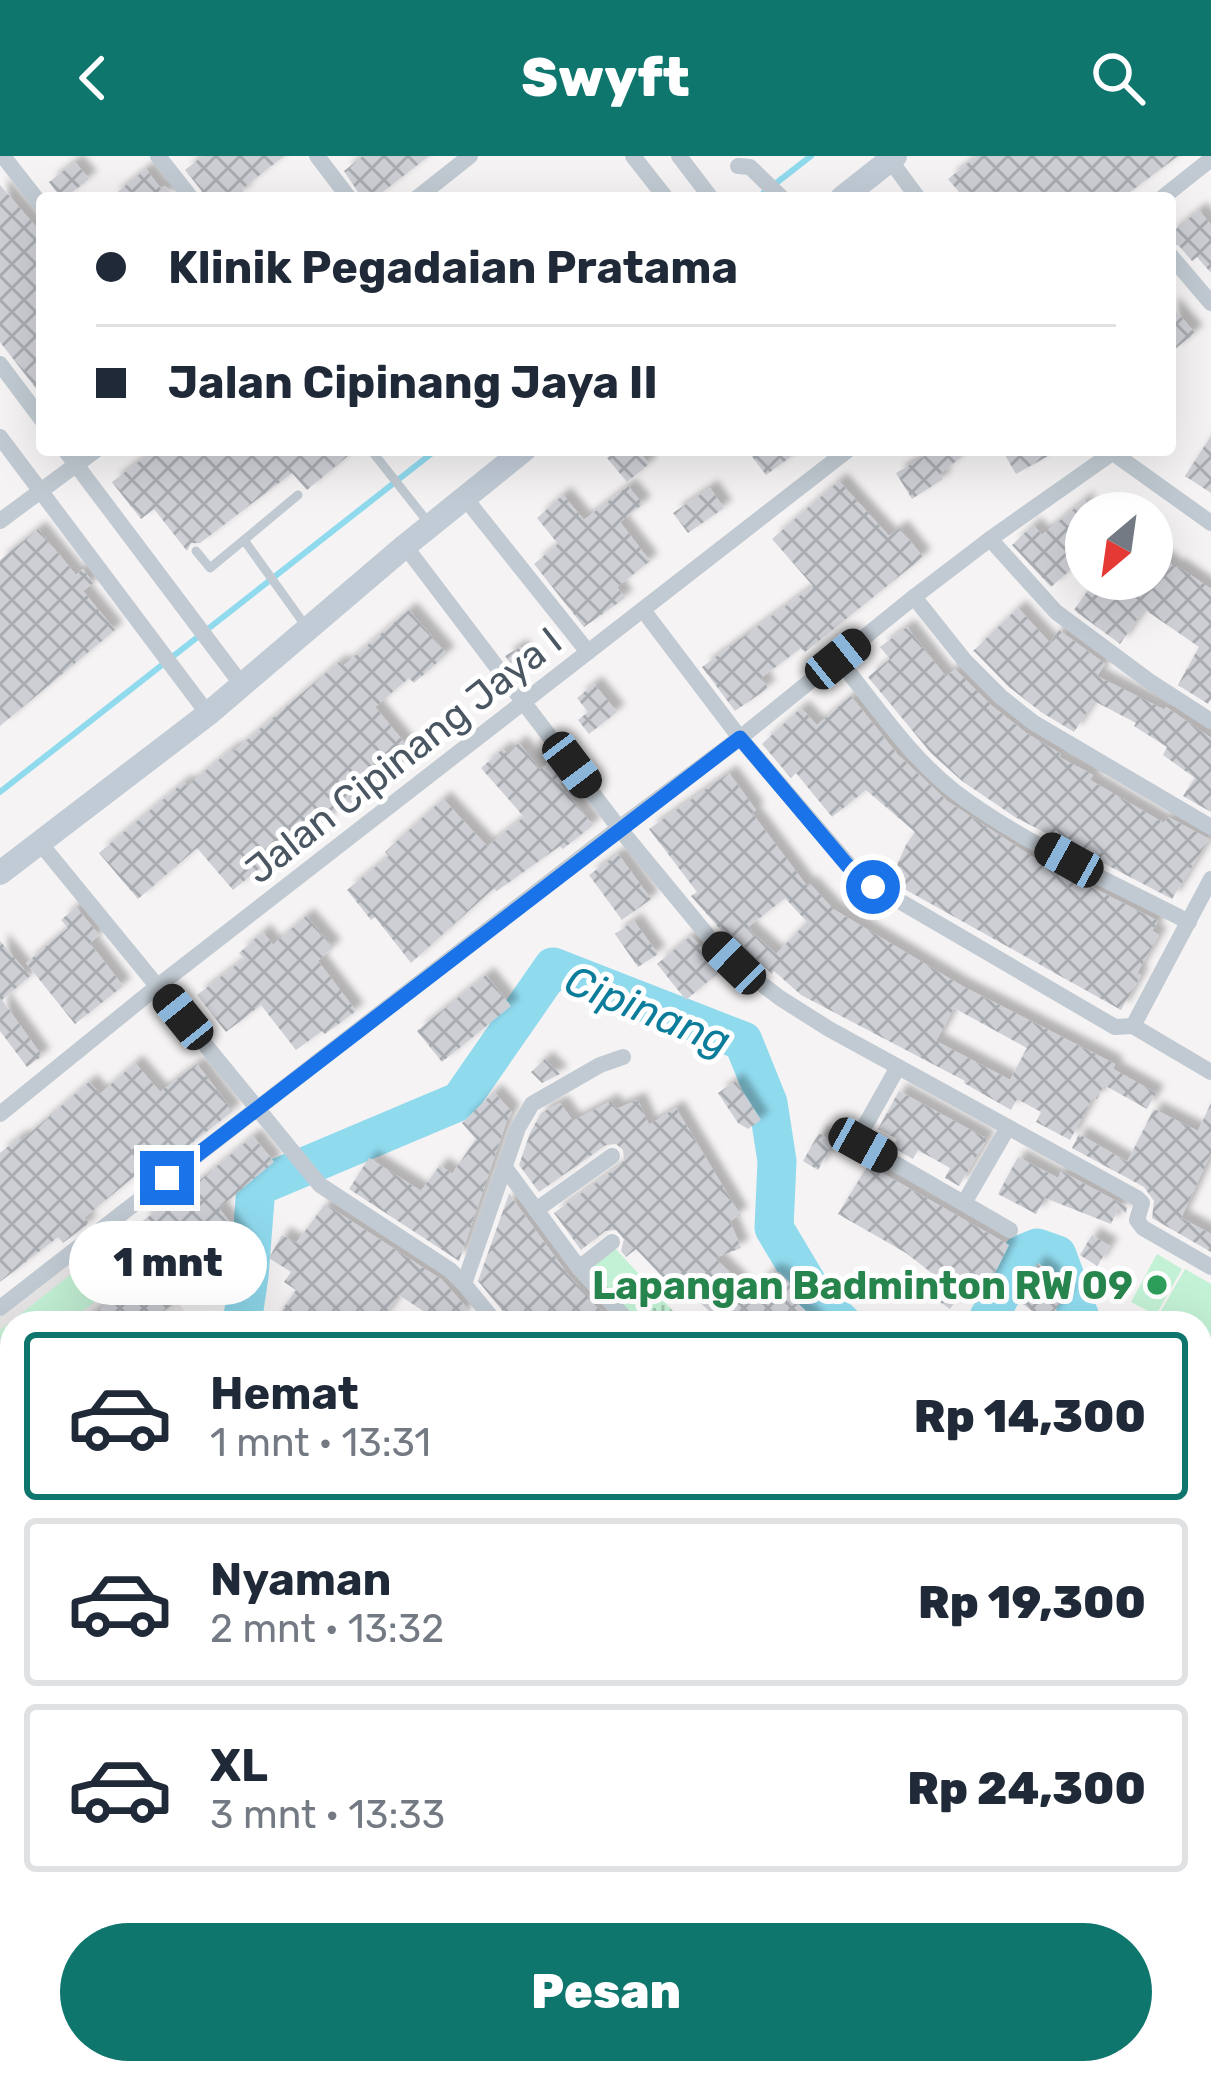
<!DOCTYPE html>
<html lang="id">
<head>
<meta charset="utf-8">
<style>
	:root { --surface:#fff; --page:#f6f6f7; --text:#1f2937; --muted:#747a83; --line:#e0e1e3; --accent:#0f766e }
	body { margin:0; font-family:Rubik,sans-serif; background:var(--page); color:var(--text); height:100vh; display:flex; flex-direction:column; font-size:45px; white-space:nowrap }
	* { box-sizing:border-box; margin:0 }
	p { font-size:39px; color:var(--muted) }
	.icon { flex:none; width:66px; height:66px; fill:none; stroke:currentColor; stroke-width:2; stroke-linecap:round; stroke-linejoin:round }
	.map { position:relative; flex:1; overflow:hidden }
	.details { position:absolute; left:0px; top:1155px; width:1212px; height:774px; display:flex; flex-direction:column; background:var(--surface); border-radius:36px 36px 0 0; box-shadow:0 12px 48px #0002 }
	.details>* { flex:none }
	.hud { position:absolute; left:36px; top:36px; width:1140px; height:264px; border-radius:12px; box-shadow:0 12px 48px #0002; display:grid; align-content:center; height:264px; padding:0 60px; background:var(--surface) }
	.needle { width:78px; rotate:209deg }
	.tools { position:absolute; left:1065px; top:336px; display:grid; gap:24px }
	.tools a { display:grid; place-items:center; width:108px; height:108px; border-radius:50%; background:var(--surface); box-shadow:0 12px 48px #0002; font-size:60px }
	.end { position:absolute; width:54px; height:54px; margin:-27px; border:15px solid #1a73e8; background:#fff; box-shadow:0 0 0 6px #fff }
	.from { border-radius:50% }
	.bubble { position:absolute; height:84px; border-radius:42px; background:var(--surface); box-shadow:0 12px 48px #0002; font-size:39px; font-weight:800; line-height:84px; text-align:center }
	.car { position:absolute; width:36px; height:72px; margin:-36px -18px; border-radius:15px; box-shadow:0 0 9px 3px #0007; background:linear-gradient(#222 24%,#8ab4d8 0 40%,#222 0 76%,#8ab4d8 0 86%,#222 0) }
	.hud b { display:flex; align-items:center; gap:42px; height:114px; font-size:45px }
	.hud b+b { border-top:3px solid var(--line) }
	.hud i { width:30px; height:30px; background:var(--text) }
	ul { padding:21px 0 0; list-style:none }
	li { display:flex; align-items:center; gap:36px; height:168px; margin:0 24px 18px; padding:0 36px; border:6px solid var(--line); border-radius:12px }
	li div { flex:1 }
	li b { display:block; font-size:45px }
	li em { font-style:normal; font-weight:800 }
	li.on { border-color:var(--accent) }
	li>.icon { width:108px; height:108px; stroke-width:1.5 }
	.primary-button { display:flex; gap:24px; margin-top:auto; padding:24px 60px }
	.primary-button a { flex:1; height:138px; border-radius:72px; background:var(--accent); color:#fff; font-size:48px; font-weight:800; line-height:138px; text-align:center }
	header { display:flex; justify-content:space-between; align-items:center; height:156px; padding:0 60px; background:var(--accent); color:#fff; font-size:54px; font-weight:800 }
	.map>svg:first-child { display:block }
</style>
</head>
<body>
<header><svg class="icon" aria-label="back" viewBox="0 0 24 24"><path d="M15 5l-7 7 7 7"/></svg>Swyft<svg class="icon" aria-label="search" viewBox="0 0 24 24"><circle cx="10" cy="10" r="6"/><path d="M15 15l6 6"/></svg></header>
<div class="map">
<svg width="1211" height="1929" viewBox="0 0 1211 1929">
	<defs>
		<pattern id="park-tufts" width="24" height="20" patternUnits="userSpaceOnUse" patternTransform="scale(3)"><rect width="24" height="20" fill="#c3f1d5"/><path d="M3 7l-1-3M5 7V3M7 7l1-3M15 17l-1-3M17 17v-4M19 17l1-3" fill="none" stroke="#a0c6b0"/></pattern>
		<pattern id="building-cross-hatch" width="8" height="8" patternUnits="userSpaceOnUse" patternTransform="scale(3)"><rect width="8" height="8" fill="#cdcfd5"/><path d="M0 0l8 8M0 8l8-8" fill="none" stroke="#a8abb0"/></pattern>
		<filter id="shadow"><feDropShadow dx="8" dy="-8" stdDeviation="3" flood-color="#0004"/></filter>
	</defs>
	<rect width="100%" height="100%" fill="#f5f3f3"/>
	<polygon fill="#e6e4e5" points="115,1066 184,1154 167,1167 12,1167 12,1288 0,1298 0,1158"/>
	<g fill="#c3f1d5">
		<polygon points="1157,1098 1182,1113 1156,1159 1131,1146"/>
		<polygon points="1185,1113 1211,1128 1211,1191 1200,1185 1200,1167 1169,1167 1158,1160"/>
		<polygon points="74,1116 96,1145 67,1167 12,1167 12,1209 2,1217 0,1174"/>
	</g>
	<polygon fill="url(#park-tufts)" points="614,1091 684,1167 635,1167 587,1115"/>
	<g fill="none" stroke-linecap="round" stroke-linejoin="round">
		<g stroke="#90daee" stroke-width="6">
			<polyline points="757,42 811,0"/>
			<polyline points="0,636 436,294"/>
		</g>
		<g stroke="#90daee" stroke-width="39">
			<polyline points="242,1167 249,1120 256,1031 460,945 553,811 743,885 768,947 777,1005 774,1072 817,1144 842,1167"/>
			<polyline points="986,1167 1022,1098 1037,1092 1057,1099 1082,1167"/>
			<polyline points="1200,1260 1211,1265"/>
			<polyline points="0,1418 12,1417"/>
		</g>
	</g>
	<g fill="url(#building-cross-hatch)" fill-rule="evenodd" filter="url(#shadow)">
		<polygon points="203,0 284,0 242,33 244,35 235,42 204,42 201,34 185,14"/>
		<polygon points="363,0 429,0 375,42 362,42 344,15"/>
		<polygon points="977,0 1178,0 1122,42 964,42 948,23"/>
		<polygon points="75,6 89,23 65,42 61,42 49,26"/>
		<polygon points="146,13 161,33 165,30 175,42 110,42"/>
		<polygon points="0,29 42,78 42,240 0,186"/>
		<polygon points="1199,54 1211,69 1211,117 1197,101 1192,105 1179,90 1170,86 1170,78"/>
		<polygon points="1170,148 1195,177 1170,197"/>
		<polygon points="1211,280 1211,337 1185,320"/>
		<polygon points="154,294 355,294 307,334 292,317 200,387 191,387 187,395 154,353 141,363 112,326"/>
		<polygon points="617,294 638,294 649,308 627,326 607,302"/>
		<polygon points="747,294 800,294 766,319"/>
		<polygon points="935,294 970,294 940,318 943,323 912,343 896,317"/>
		<polygon points="1002,294 1059,294 1016,318"/>
		<polygon points="839,325 889,380 900,372 923,401 805,496 801,492 761,522 768,532 735,555 702,511 813,430 772,383"/>
		<polygon points="628,330 643,348 620,366 650,405 617,431 625,442 584,471 534,408 558,388 537,362 563,339 584,364"/>
		<polygon points="710,332 724,352 688,377 673,357"/>
		<polygon points="1086,343 1086,400 1051,431 1012,389 1033,369 1042,379"/>
		<polygon points="38,373 76,419 83,413 93,427 83,435 115,474 0,570 0,404"/>
		<polygon points="1152,392 1175,412 1177,410 1211,433 1211,543 1208,548 1178,529 1199,491 1144,453 1120,488 1074,454 1096,423 1152,423"/>
		<polygon points="1018,452 1050,487 1059,474 1105,508 1097,520 1165,554 1166,551 1211,582 1211,656 1183,640 1195,622 1163,599 1167,591 1134,570 1136,567 1094,545 1074,576 1041,556 1009,531 975,496 973,495"/>
		<polygon points="409,454 447,498 414,527 409,522 375,551 414,598 382,626 380,623 351,648 349,645 280,704 276,699 233,734 197,692 138,743 99,697 184,626 187,630 232,593 234,595 339,506 343,510"/>
		<polygon points="907,471 946,521 955,513 992,550 1026,577 1061,598 1059,601 1093,619 1090,624 1164,667 1168,661 1209,683 1172,743 1015,661 962,625 931,597 868,521 890,503 880,491"/>
		<polygon points="520,491 532,510 519,519 505,500"/>
		<polygon points="594,528 617,556 589,578 578,564 588,556 577,542"/>
		<polygon points="851,540 897,598 947,645 1031,700 1158,765 1152,775 1159,779 1137,817 1141,819 1121,854 890,725 906,689 915,676 866,634 832,661 796,617 791,622 762,588 801,552 817,569"/>
		<polygon points="519,587 540,613 551,604 566,623 560,628 593,669 563,693 560,690 497,735 494,732 411,807 375,761 371,764 347,734 389,700 385,696 443,643 487,690 524,661 481,612 503,593 507,597"/>
		<path d="M 729,617 L 756,654 L 752,657 L 807,730 L 810,728 L 833,753 L 962,830 L 1115,908 L 1113,913 L 1156,937 L 1147,953 L 1104,929 L 1097,943 L 1093,941 L 1070,984 L 1036,966 L 1041,956 L 1017,943 L 1011,954 L 964,927 L 965,925 L 801,839 L 774,815 L 772,818 L 738,787 L 734,789 L 691,740 L 697,736 L 649,673 ZM 785,742 L 807,766 L 776,798 L 747,772 ZM 954,852 L 1027,892 L 1010,924 L 936,885 Z"/>
		<polygon points="618,698 651,743 622,764 589,719"/>
		<polygon points="76,751 99,779 90,787 123,830 75,868 26,807 68,772 61,764"/>
		<polygon points="306,760 333,791 318,805 356,855 325,878 322,875 296,894 261,849 226,876 197,839 244,803 239,797 263,776 273,789"/>
		<polygon points="634,765 658,798 638,811 615,778"/>
		<polygon points="691,780 713,804 710,807 718,817 686,844 657,808"/>
		<polygon points="0,785 30,820 2,844 42,900 27,911 0,875"/>
		<polygon points="486,819 511,850 442,906 417,875"/>
		<polygon points="545,903 560,918 542,927 531,916"/>
		<polygon points="135,907 160,936 197,908 233,955 170,1004 162,993 132,1015 136,1019 84,1062 89,1067 63,1087 58,1081 0,1126 0,997 20,981 22,984 89,926 100,938"/>
		<polygon points="736,925 761,964 748,973 738,967 718,937"/>
		<polygon points="899,935 987,983 959,1030 945,1022 950,1012 918,994 913,1003 892,991 897,983 878,973"/>
		<polygon points="494,936 512,956 506,967 459,1105 349,1033 369,1002 421,1035 440,1009 452,1018 476,983 462,967"/>
		<polygon points="638,944 649,969 676,952 740,1059 730,1065 741,1092 715,1102 750,1136 772,1114 775,1118 779,1116 803,1139 796,1146 819,1167 722,1167 694,1141 689,1146 675,1134 636,1093 626,1101 621,1095 624,1083 616,1074 605,1075 581,1094 554,1057 619,1010 624,1004 623,994 616,988 606,989 539,1036 519,1009 530,977 541,957 560,947 573,965 611,945 616,953"/>
		<polygon points="1211,947 1211,997 1181,1062 1211,1078 1211,1096 1152,1062 1154,1045 1144,1031 1072,992 1079,978 1127,1006 1154,953 1198,975"/>
		<polygon points="819,977 834,986 818,1014 803,1005"/>
		<polygon points="253,980 274,1006 219,1052 248,1091 148,1167 82,1167 109,1146 79,1107 104,1087 110,1094 116,1088 135,1111 159,1089 141,1066 199,1025"/>
		<polygon points="1018,1001 1058,1022 1061,1015 1127,1051 1126,1057 1118,1053 1111,1068 1045,1042 1036,1058 998,1038"/>
		<polygon points="868,1009 1009,1089 981,1145 963,1134 950,1153 933,1141 943,1126 906,1097 838,1058"/>
		<polygon points="509,1038 569,1120 613,1167 509,1167 506,1159 478,1125"/>
		<polygon points="325,1048 442,1124 467,1152 457,1167 441,1167 399,1139 379,1167 273,1167 296,1134 284,1126 291,1116 269,1102 282,1079 296,1087"/>
		<polygon points="1092,1079 1110,1090 1097,1110 1080,1099"/>
		<polygon points="1038,1107 1055,1120 1051,1124 1068,1138 1046,1165 1013,1141"/>
	</g>
	<g fill="none" stroke-linecap="round" stroke-linejoin="round">
		<g stroke="#c1cad2" stroke-width="9">
			<polyline points="371,294 427,365"/>
			<polyline points="298,339 244,384 305,469"/>
			<polyline points="196,395 210,412 244,384"/>
			<polyline points="1200,1201 1211,1207"/>
		</g>
		<g stroke="#c1cad2" stroke-width="16">
			<polyline points="3,0 42,50"/>
			<polyline points="158,0 191,42"/>
			<polyline points="317,0 349,42"/>
			<polyline points="633,0 666,42"/>
			<polyline points="679,0 711,42"/>
			<polyline points="890,4 918,42"/>
			<polyline points="738,10 750,11 782,42"/>
			<polyline points="417,42 470,0"/>
			<polyline points="1162,42 1211,3"/>
			<polyline points="1170,99 1211,147"/>
			<polyline points="0,208 42,264"/>
			<polyline points="0,281 208,558"/>
			<polyline points="65,294 242,529"/>
			<polyline points="1109,294 1211,367"/>
			<polyline points="465,342 588,496"/>
			<polyline points="0,365 96,294"/>
			<polyline points="990,383 1056,456 1149,525 1211,565"/>
			<polyline points="405,390 619,672 713,786 734,807 780,842 829,873 1137,1042 1142,1047 1137,1064 1143,1072 1211,1111"/>
			<polyline points="914,441 965,505 1001,541 1034,567 1211,671"/>
			<polyline points="643,454 740,582 860,722 1115,871 1133,870"/>
			<path d="M 838,503 C 875,548 908,599 954,635 C 1020,686 1114,727 1189,766"/>
			<polyline points="40,687 320,1029 450,1114 464,1128 496,1167"/>
			<polyline points="1133,870 1211,723"/>
			<polyline points="1133,870 1211,916"/>
			<polyline points="898,911 862,975 860,983 863,989 1010,1074"/>
			<polyline points="0,958 158,830 848,294"/>
			<polyline points="506,1013 579,1112 630,1167"/>
			<polyline points="964,1047 1007,973"/>
			<polyline points="536,1054 612,1000"/>
			<polyline points="579,1112 612,1086"/>
			<polyline points="464,1128 518,972 532,948 600,909 623,901"/>
			<polyline points="0,1152 619,672 740,582 914,441 990,383 1112,297"/>
			<polyline points="1200,1388 1211,1391"/>
			<polyline points="1200,1451 1211,1464"/>
			<polyline points="1200,1573 1211,1584"/>
			<polyline points="0,1613 12,1630"/>
			<polyline points="1200,1672 1211,1658"/>
			<polyline points="0,1680 12,1672"/>
			<polyline points="1200,1814 1211,1820"/>
			<polyline points="0,1849 12,1859"/>
			<polyline points="222,1917 238,1929"/>
			<polyline points="712,1917 733,1929"/>
			<polyline points="1057,1917 1076,1929"/>
			<polyline points="548,1928 549,1929"/>
			<polyline points="14,1929 20,1917"/>
			<polyline points="284,1929 289,1917"/>
			<polyline points="675,1929 683,1917"/>
			<polyline points="926,1929 931,1917"/>
		</g>
		<g stroke="#c1cbd6" stroke-width="24">
			<polyline points="842,42 895,0"/>
			<polyline points="0,717 208,558 405,390 524,294"/>
		</g>
	</g>
	<g fill="none" stroke-linecap="round" stroke-linejoin="round">
		<polyline stroke="#1a73e8" stroke-width="15" points="167,1022 740,582 847,709 873,731"/>
	</g>
	<circle fill="#2e9e5b" stroke="#fff" stroke-width="4.5" cx="1157" cy="1129" r="12"/>
	<g text-anchor="middle" stroke-width="10" stroke-linejoin="round" paint-order="stroke">
		<g font-size="39" fill="#4a5661" stroke="#fff">
			<text transform="translate(403 599) rotate(-38)" y="14">Jalan Cipinang Jaya I</text>
		</g>
		<g font-size="39" font-weight="bold" fill="#27864d" stroke="#fff" text-anchor="end">
			<text x="1133" y="1143">Lapangan Badminton RW 09</text>
		</g>
		<g font-size="42" font-style="italic" fill="#0c7c9b" stroke="#fff">
			<text transform="translate(648 854) rotate(22)" y="15">Cipinang</text>
		</g>
	</g>
</svg>
<div class="tools">
<a><svg class="needle" viewBox="-14 -14 28 28"><path d="M0-13l5 13h-10z" fill="#e53935"/><path d="M0 13l5-13h-10z" fill="#747a83"/></svg></a>
</div>
<i class="end from" style="left:873px;top:731px"></i>
<i class="end" style="left:167px;top:1022px"></i>
<div class="bubble" style="left:69px;top:1065px;width:198px">1 mnt</div>
<i class="car" style="left:838px;top:503px;rotate:51deg"></i>
<i class="car" style="left:572px;top:609px;rotate:143deg"></i>
<i class="car" style="left:1069px;top:704px;rotate:299deg"></i>
<i class="car" style="left:734px;top:807px;rotate:314deg"></i>
<i class="car" style="left:183px;top:861px;rotate:321deg"></i>
<i class="car" style="left:863px;top:989px;rotate:119deg"></i>
<div class="hud">
<b><i class="from"></i>Klinik Pegadaian Pratama</b>
<b><i></i>Jalan Cipinang Jaya II</b>
</div>
<section class="details">
<ul>
<li class="on"><svg class="icon" aria-label="car" viewBox="0 0 24 24"><path d="M5 17H2v-5l4-1 3-4h7l3 4 3 1v5h-3M9 17h6M6 11h13"/><circle cx="7" cy="17" r="2"/><circle cx="17" cy="17" r="2"/></svg><div><b>Hemat</b><p>1 mnt · 13:31</p></div><em>Rp 14,300</em></li>
<li><svg class="icon" aria-label="car" viewBox="0 0 24 24"><path d="M5 17H2v-5l4-1 3-4h7l3 4 3 1v5h-3M9 17h6M6 11h13"/><circle cx="7" cy="17" r="2"/><circle cx="17" cy="17" r="2"/></svg><div><b>Nyaman</b><p>2 mnt · 13:32</p></div><em>Rp 19,300</em></li>
<li><svg class="icon" aria-label="car" viewBox="0 0 24 24"><path d="M5 17H2v-5l4-1 3-4h7l3 4 3 1v5h-3M9 17h6M6 11h13"/><circle cx="7" cy="17" r="2"/><circle cx="17" cy="17" r="2"/></svg><div><b>XL</b><p>3 mnt · 13:33</p></div><em>Rp 24,300</em></li>
</ul>
<div class="primary-button"><a>Pesan</a></div>
</section>
</div>
</body>
</html>
